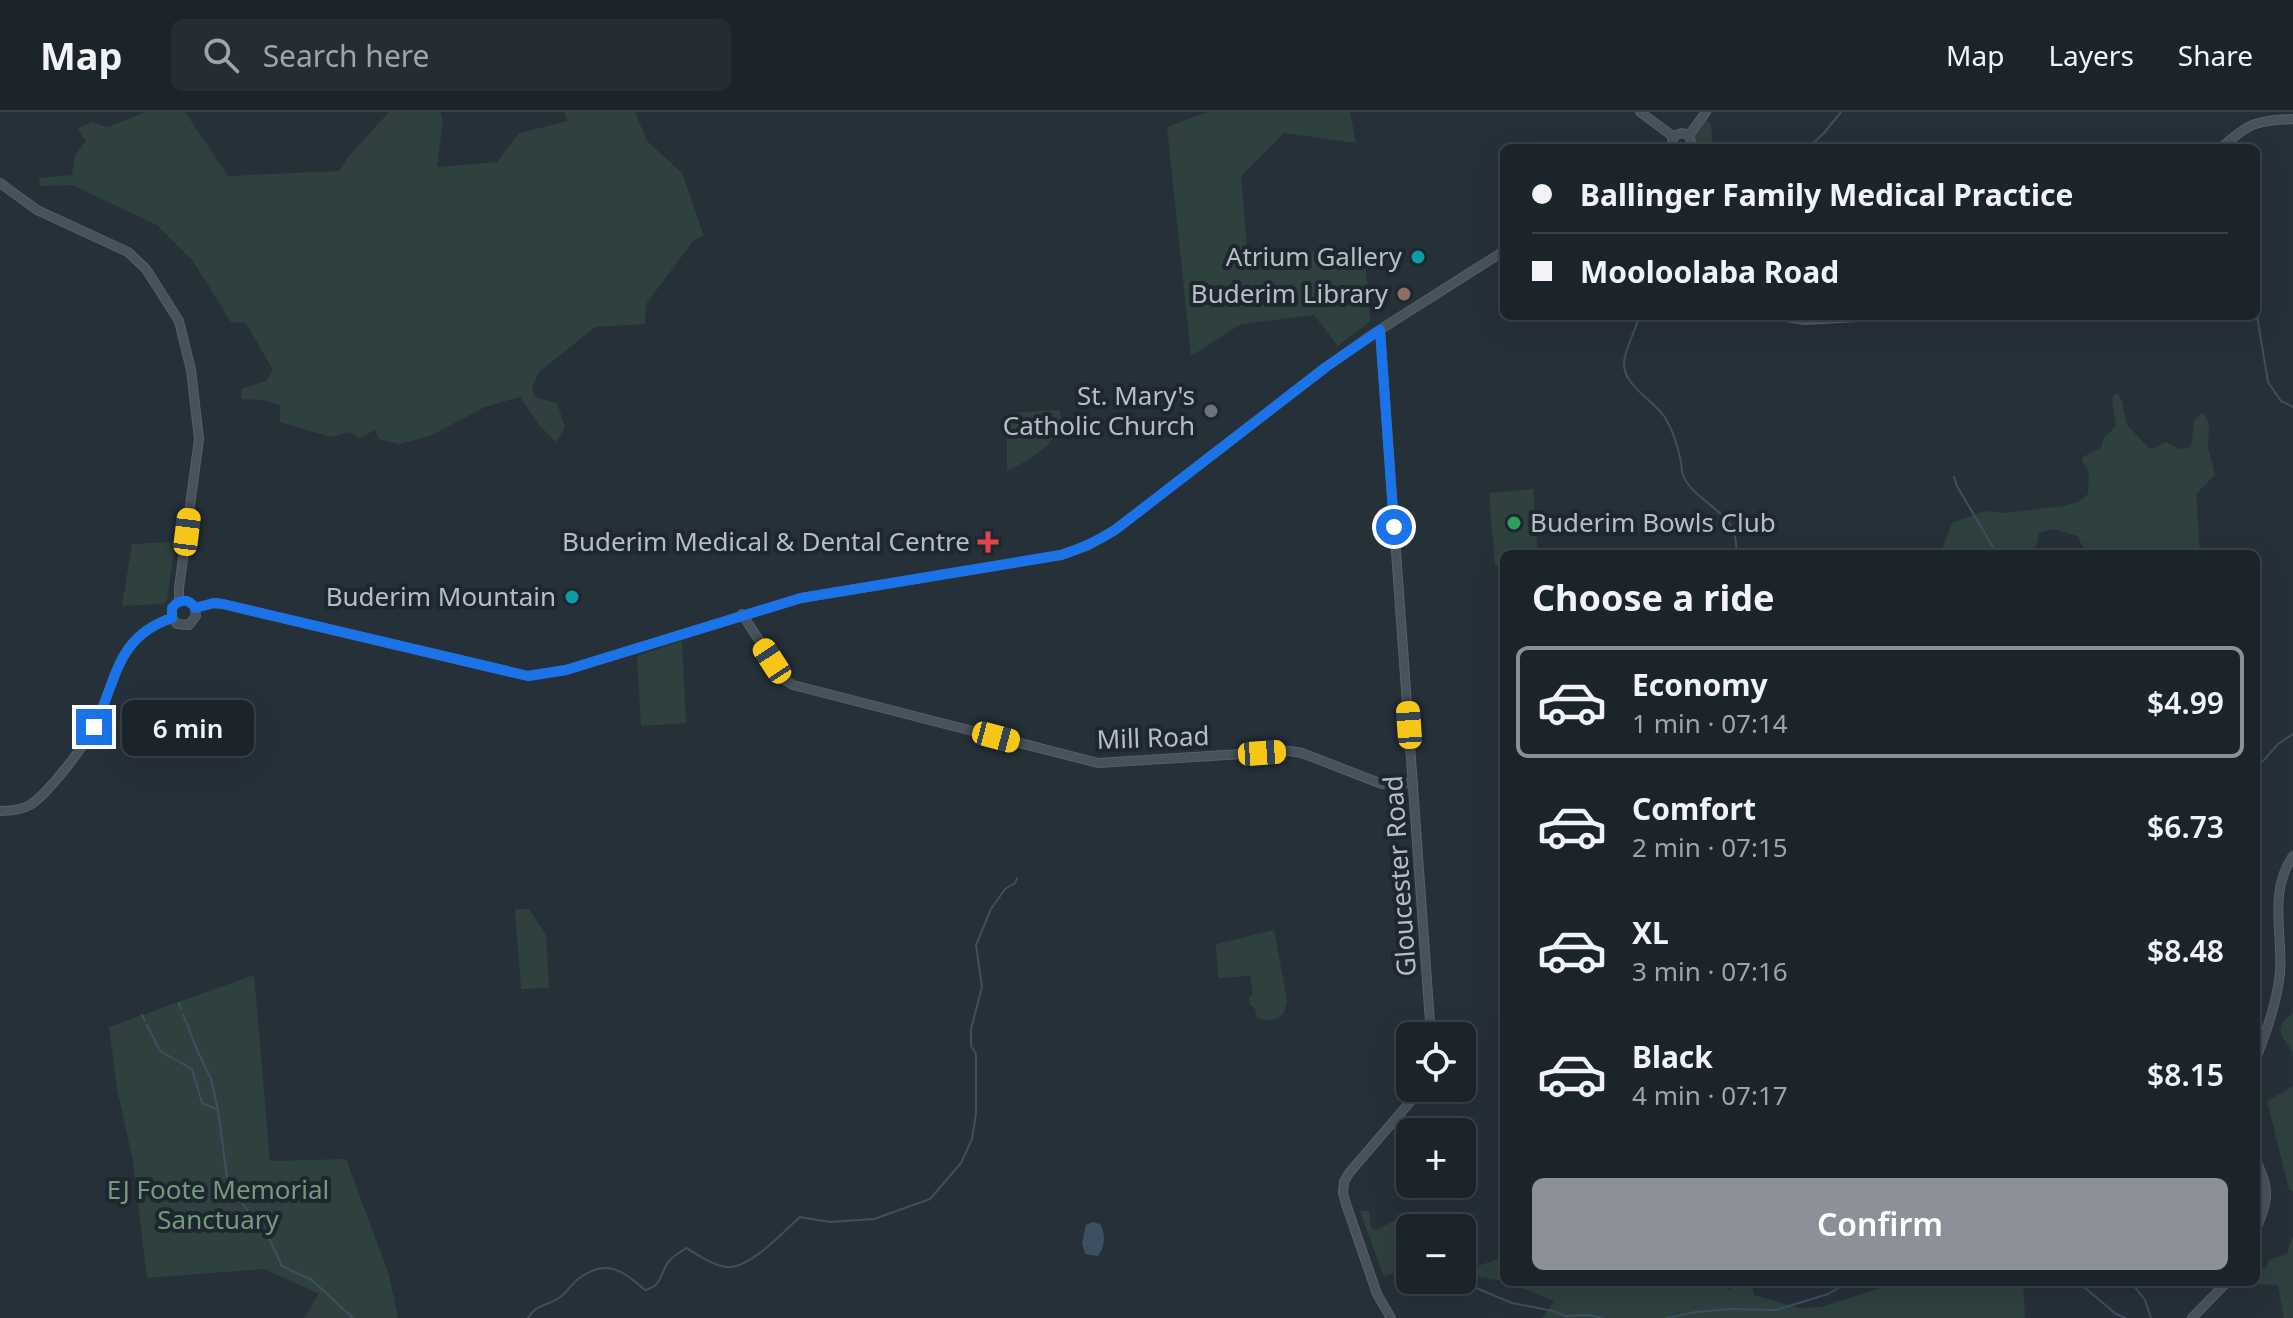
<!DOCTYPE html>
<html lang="en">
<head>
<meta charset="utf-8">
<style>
	:root { --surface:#1c242b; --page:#252c33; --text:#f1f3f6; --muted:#a0a4a9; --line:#3a4147; --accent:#8c9099 }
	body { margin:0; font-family:"Noto Sans",sans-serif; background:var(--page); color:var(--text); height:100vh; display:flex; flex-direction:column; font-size:30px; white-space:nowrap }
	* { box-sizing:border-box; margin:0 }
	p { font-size:26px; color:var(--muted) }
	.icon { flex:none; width:44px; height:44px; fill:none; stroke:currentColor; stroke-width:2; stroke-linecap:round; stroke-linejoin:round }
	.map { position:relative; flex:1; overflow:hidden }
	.panel { position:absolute; left:1500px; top:438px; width:760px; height:736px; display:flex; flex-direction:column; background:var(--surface); border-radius:12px; box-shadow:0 8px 32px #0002,0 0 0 2px var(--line) }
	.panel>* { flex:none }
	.guide { position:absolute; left:1500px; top:32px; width:760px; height:176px; border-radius:12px; box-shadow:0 8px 32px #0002,0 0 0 2px var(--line); display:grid; align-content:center; height:176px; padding:0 32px; background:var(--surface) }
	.tools { position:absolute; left:1396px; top:910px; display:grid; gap:16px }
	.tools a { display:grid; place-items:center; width:80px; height:80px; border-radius:12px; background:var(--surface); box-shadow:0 8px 32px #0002,0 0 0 2px var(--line); font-size:40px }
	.end { position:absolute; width:36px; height:36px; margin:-18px; border:10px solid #1a73e8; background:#fff; box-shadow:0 0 0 4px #fff }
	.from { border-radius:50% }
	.bubble { position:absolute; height:56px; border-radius:12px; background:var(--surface); box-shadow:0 8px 32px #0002,0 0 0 2px var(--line); font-size:26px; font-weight:600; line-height:56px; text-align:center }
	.car { position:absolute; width:24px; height:48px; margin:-24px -12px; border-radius:10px; box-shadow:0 0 6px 2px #0007; background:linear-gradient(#f5c518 24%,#345 0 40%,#f5c518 0 76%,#345 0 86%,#f5c518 0) }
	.guide b { display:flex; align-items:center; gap:28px; height:76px; font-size:30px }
	.guide b+b { border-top:2px solid var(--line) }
	.guide i { width:20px; height:20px; background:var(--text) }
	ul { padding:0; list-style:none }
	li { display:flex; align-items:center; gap:24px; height:112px; margin:0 16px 12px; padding:0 16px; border:4px solid transparent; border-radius:12px }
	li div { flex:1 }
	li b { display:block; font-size:30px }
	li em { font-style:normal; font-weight:600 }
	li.selected { border-color:var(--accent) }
	li>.icon { width:72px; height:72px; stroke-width:1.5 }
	h2 { padding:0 32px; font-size:36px; line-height:96px }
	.button { display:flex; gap:16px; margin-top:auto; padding:16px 32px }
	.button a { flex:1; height:92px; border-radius:12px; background:var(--accent); color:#fff; font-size:32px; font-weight:600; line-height:92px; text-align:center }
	header { display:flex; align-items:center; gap:48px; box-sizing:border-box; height:112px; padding:0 40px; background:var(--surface); border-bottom:2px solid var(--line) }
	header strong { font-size:38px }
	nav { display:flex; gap:44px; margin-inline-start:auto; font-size:28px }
	.search { width:560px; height:72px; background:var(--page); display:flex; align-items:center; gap:20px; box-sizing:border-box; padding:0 28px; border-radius:12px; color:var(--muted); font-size:30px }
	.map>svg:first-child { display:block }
</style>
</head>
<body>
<header>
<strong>Map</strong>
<div class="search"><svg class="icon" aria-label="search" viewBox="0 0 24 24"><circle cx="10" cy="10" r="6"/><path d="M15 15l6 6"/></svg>Search here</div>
<nav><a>Map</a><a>Layers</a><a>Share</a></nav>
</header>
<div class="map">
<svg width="2293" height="1206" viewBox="0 0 2293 1206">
	<rect width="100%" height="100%" fill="#263039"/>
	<g fill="#2e413f">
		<polygon points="146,0 185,0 228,64 339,59 348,45 389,0 440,0 443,8 437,55 497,50 519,21 568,9 564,0 635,0 647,29 682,61 704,124 694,128 646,192 645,212 595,215 539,260 532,276 535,285 557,291 565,315 556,330 539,313 520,285 485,295 430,324 399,332 379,327 375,318 359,326 350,320 331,325 280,310 280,293 261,288 242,287 241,277 266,269 273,258 246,211 231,210 193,149 157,113 72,73 40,74 39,66 72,63 75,43 86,29 78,17 91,10 107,15"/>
		<polygon points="1208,0 1350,0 1356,31 1284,21 1241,64 1248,148 1364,134 1370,209 1338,234 1314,203 1241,212 1191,244 1167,15"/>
		<polygon points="1704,9 1709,9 1711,12 1713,36 1695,36 1695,22"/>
		<polygon points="2114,282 2118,282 2122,289 2127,313 2149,336 2154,336 2166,330 2179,337 2191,335 2194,309 2201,301 2205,303 2209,313 2208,336 2215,363 2196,382 2200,442 2087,442 2077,424 2054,417 2039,421 2037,432 2031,442 1940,442 1952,411 1984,399 2006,401 2064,394 2078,390 2088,382 2089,360 2082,349 2083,345 2099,337 2102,334 2103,327 2116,314 2112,289"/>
		<path d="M 1059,298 L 1063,313 C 1047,338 1033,346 1007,359 L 1007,301 Z"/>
		<polygon points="1533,377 1538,442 1504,442 1504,454 1495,454 1489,381"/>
		<polygon points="175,430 167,488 162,492 122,494 132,432"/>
		<polygon points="682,529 686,611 641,614 637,544"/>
		<polygon points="515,797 529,797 546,823 549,876 521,877"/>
		<path d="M 1274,818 L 1287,888 L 1284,901 C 1274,909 1268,910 1257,905 L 1255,897 L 1250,893 L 1249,885 L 1253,881 L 1250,864 L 1218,866 L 1216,832 Z"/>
		<polygon points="254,863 270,1049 346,1047 389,1163 398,1206 304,1206 319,1182 264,1157 147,1166 133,1049 117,977 109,915"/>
		<path d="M 2293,901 L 2293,940 C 2280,922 2273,917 2293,901 Z"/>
		<polygon points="2293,974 2293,1079 2291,1079 2288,1073 2267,989"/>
		<polygon points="1360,1099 1369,1099 1371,1115 1377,1118 1393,1109 1407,1126 1410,1125 1410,1161 1401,1158 1384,1165"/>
		<polygon points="2293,1124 2293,1206 2284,1206 2278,1173 2259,1172 2256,1162 2267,1154 2269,1148 2287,1142"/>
		<polygon points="1462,1137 1466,1137 1466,1158 1504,1145 1504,1169 1462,1162"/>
		<polygon points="1506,1170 1729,1170 1728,1178 1743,1170 1752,1170 1754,1183 1799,1196 1820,1195 1900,1170 2023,1170 2025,1206 1542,1206 1554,1189"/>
	</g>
	<path fill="#3d4f60" d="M 1093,1110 L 1100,1112 C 1106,1122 1105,1135 1098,1144 L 1085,1142 L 1082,1131 L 1086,1113 Z"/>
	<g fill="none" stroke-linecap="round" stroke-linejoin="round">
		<g stroke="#3d4f60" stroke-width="2">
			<polyline points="1808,36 1824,21 1841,0"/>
			<polyline points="2256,198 2268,270 2281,289 2293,295"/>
			<path d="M 1639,204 C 1636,220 1625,234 1624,251 C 1623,273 1653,288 1664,304 C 1672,316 1678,336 1681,350 C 1682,355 1681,359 1683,363 C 1692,386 1722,395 1733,418 C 1736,424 1736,435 1737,442"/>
			<polyline points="1954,365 1957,374 1997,442"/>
			<polyline points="2256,657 2278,632 2293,622"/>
			<polyline points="179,891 181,897"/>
			<polyline points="183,902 197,938 211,967 218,998 228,1073 269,1126 282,1154 312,1168 353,1206"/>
			<polyline points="142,903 145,909"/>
			<polyline points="147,913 160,939 192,957 202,991 216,997"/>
			<polyline points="1457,1168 1512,1191 1553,1199 1565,1204 1589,1203 1603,1206"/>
			<polyline points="2078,1170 2116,1202 2126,1206"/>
			<polyline points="2131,1170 2145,1188 2151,1206"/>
			<path d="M 528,1206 C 536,1192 547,1194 559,1186 C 566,1181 571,1173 578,1167 C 606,1146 622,1158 645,1178 C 663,1174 660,1160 669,1149 C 673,1144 681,1140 686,1136 C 697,1142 713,1154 727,1155 C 750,1157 784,1119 800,1105 L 830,1110 L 874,1107 L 930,1087 L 961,1051 L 972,1027 L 976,1002 L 976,942 L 971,934 L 971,917 L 982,875 L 976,833 L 991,797 L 1005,777 L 1015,771 L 1017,766"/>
			<polyline points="1666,1206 1696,1200 1728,1197 1776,1198 1828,1182 1848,1170"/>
		</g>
		<defs>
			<g id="secondary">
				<polyline points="1640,0 1674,25"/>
				<polyline points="1689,23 1706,0"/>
				<polyline points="1689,23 1691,30 1690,36"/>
				<polyline points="1674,36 1672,29 1675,23 1682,21 1689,23"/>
				<path d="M 2221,36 C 2250,10 2255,9 2293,7"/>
				<polyline points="0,71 37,98 128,140 146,157 179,209 191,258 199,327 179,476 179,490"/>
				<polyline points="1781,204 1805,208 1875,204"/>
				<polyline points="1380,218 1431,924"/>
				<polyline points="195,496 214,491 223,492 528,564 566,558 801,486 1061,443 1089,433 1115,418 1326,255 1370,224 1504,139"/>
				<polyline points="742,502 785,568 793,573 1098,651 1290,639 1302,641 1382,672 1413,671"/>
				<polyline points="172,506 177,512 189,513 196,504 195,496"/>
				<path d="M 0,699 C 10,699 21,698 30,693 C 48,682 87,631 96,611 C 117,566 117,524 172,506"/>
				<path d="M 2256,946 C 2267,919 2277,890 2280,861 C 2283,821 2268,780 2293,744"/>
				<path d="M 2256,1049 C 2271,1078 2268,1088 2256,1117"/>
				<polyline points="1391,1206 1377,1182 1346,1092 1343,1081 1344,1070 1349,1061 1422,976"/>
				<polyline points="2192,1206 2227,1170"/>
			</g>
		</defs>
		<use href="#secondary" stroke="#576068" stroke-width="10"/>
		<use href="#secondary" stroke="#48525c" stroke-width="8"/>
	</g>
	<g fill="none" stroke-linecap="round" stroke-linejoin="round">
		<path stroke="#1a73e8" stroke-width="10" d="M 94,615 C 117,570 115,525 172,506 L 172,496 C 179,487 189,486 195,496 L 214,491 L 223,492 L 528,564 L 566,558 L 801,486 L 1061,443 C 1081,437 1097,429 1115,418 L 1326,255 L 1380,218 L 1394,415"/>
	</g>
	<g fill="#0f9aa8" stroke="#1e272f" stroke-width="3">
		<circle cx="1418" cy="145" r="8"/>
		<circle cx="572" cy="485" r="8"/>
	</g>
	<circle fill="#8d6e63" stroke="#1e272f" stroke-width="3" cx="1404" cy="182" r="8"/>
	<circle fill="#6b7280" stroke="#1e272f" stroke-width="3" cx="1211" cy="299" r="8"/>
	<circle fill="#2e9e5b" stroke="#1e272f" stroke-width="3" cx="1514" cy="411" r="8"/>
	<path fill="#e0444e" stroke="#1e272f" stroke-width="3" d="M984 418h8v8h8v8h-8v8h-8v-8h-8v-8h8z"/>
	<g text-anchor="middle" stroke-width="8" stroke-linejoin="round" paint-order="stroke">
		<g font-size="26" fill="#b5bdc5" stroke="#1e272f" text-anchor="end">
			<text x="1402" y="154">Atrium Gallery</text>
			<text x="1388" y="191">Buderim Library</text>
			<text x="1195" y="293">St. Mary's<tspan x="1195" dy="30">Catholic Church</tspan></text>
			<text x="1530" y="420" text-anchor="start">Buderim Bowls Club</text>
			<text x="970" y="439">Buderim Medical &amp; Dental Centre</text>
			<text x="556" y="494">Buderim Mountain</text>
		</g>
		<g font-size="26" fill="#b5bdc5" stroke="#1e272f">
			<text transform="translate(1153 626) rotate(-2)" y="9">Mill Road</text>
			<text transform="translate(1400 764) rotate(-94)" y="9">Gloucester Road</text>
		</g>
		<g font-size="26" fill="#75997a" stroke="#1e272f">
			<text x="218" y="1087">EJ Foote Memorial<tspan x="218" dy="30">Sanctuary</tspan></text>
		</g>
	</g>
</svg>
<div class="tools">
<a><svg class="icon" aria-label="locate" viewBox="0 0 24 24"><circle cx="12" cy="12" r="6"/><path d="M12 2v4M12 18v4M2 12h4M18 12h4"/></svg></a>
<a>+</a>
<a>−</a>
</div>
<i class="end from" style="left:1394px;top:415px"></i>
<i class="end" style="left:94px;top:615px"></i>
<div class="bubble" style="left:122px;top:588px;width:132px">6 min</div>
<i class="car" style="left:187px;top:420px;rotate:7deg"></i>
<i class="car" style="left:772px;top:549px;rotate:327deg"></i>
<i class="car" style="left:1409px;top:613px;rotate:356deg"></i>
<i class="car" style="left:996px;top:625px;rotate:105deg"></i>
<i class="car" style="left:1262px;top:641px;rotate:86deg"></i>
<div class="guide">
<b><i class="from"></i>Ballinger Family Medical Practice</b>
<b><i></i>Mooloolaba Road</b>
</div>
<section class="panel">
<h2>Choose a ride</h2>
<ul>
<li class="selected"><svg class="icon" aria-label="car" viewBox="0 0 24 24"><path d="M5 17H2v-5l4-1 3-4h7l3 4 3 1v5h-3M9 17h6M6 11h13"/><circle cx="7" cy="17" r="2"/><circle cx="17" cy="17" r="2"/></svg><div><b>Economy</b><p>1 min · 07:14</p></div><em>$4.99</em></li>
<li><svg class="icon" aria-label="car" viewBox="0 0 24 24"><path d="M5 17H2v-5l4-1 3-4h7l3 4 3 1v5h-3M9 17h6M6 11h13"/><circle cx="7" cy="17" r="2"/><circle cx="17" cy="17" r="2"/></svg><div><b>Comfort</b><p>2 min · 07:15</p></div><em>$6.73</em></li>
<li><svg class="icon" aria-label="car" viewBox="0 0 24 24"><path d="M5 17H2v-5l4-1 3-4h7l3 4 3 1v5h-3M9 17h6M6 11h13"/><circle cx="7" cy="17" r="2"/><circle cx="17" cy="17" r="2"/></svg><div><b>XL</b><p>3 min · 07:16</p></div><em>$8.48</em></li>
<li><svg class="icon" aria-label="car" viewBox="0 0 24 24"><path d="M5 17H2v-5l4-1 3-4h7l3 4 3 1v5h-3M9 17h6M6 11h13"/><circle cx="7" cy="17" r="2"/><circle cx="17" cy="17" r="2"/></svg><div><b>Black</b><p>4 min · 07:17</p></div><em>$8.15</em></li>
</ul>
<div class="button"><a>Confirm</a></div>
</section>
</div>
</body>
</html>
